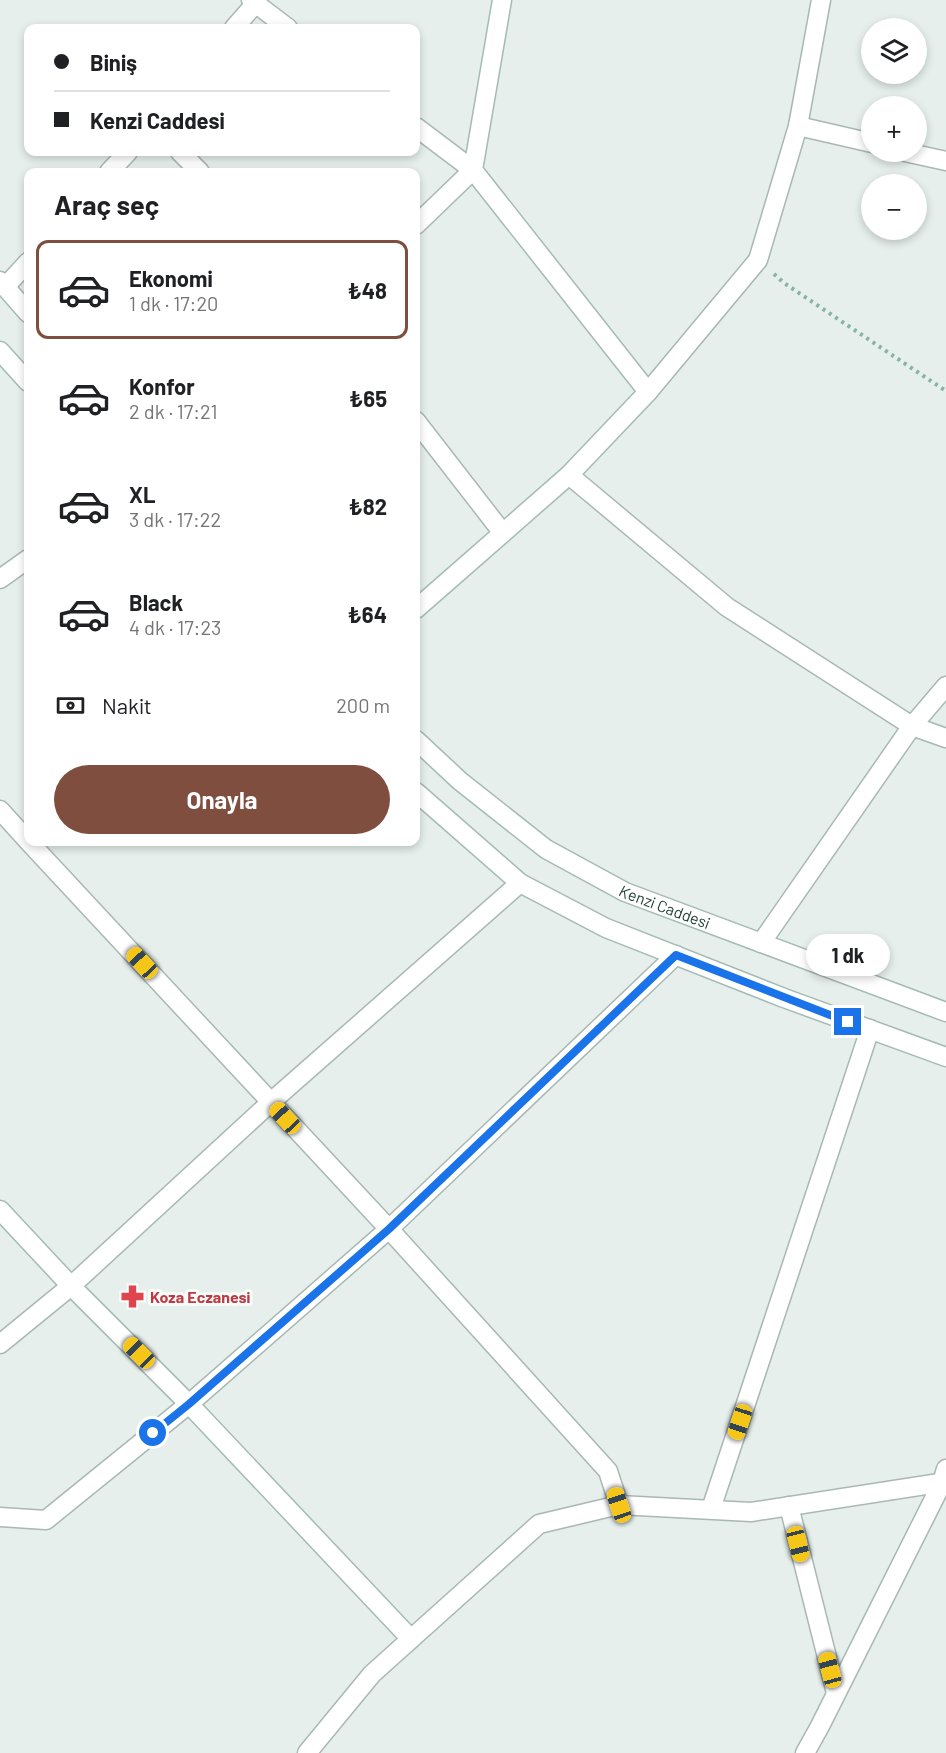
<!DOCTYPE html>
<html lang="tr">
<head>
<meta charset="utf-8">
<style>
	:root { --surface:#fff; --page:#f6f6f6; --text:#202124; --muted:#757577; --line:#e0e0e0; --accent:#7f4e3f }
	body { margin:0; font-family:Barlow,sans-serif; background:var(--page); color:var(--text); height:100vh; display:flex; flex-direction:column; font-size:22px; white-space:nowrap }
	* { box-sizing:border-box; margin:0 }
	p { font-size:20px; color:var(--muted) }
	.icon { flex:none; width:33px; height:33px; fill:none; stroke:currentColor; stroke-width:2; stroke-linecap:round; stroke-linejoin:round }
	.map { position:relative; flex:1; overflow:hidden }
	.panel { position:absolute; left:24px; top:168px; width:396px; height:678px; display:flex; flex-direction:column; background:var(--surface); border-radius:12px; box-shadow:0 3px 9px #0003 }
	.panel>* { flex:none }
	.top-card { position:absolute; left:24px; top:24px; width:396px; height:132px; border-radius:12px; box-shadow:0 3px 9px #0003; display:grid; align-content:center; height:132px; padding:0 30px; background:var(--surface) }
	.buttons { position:absolute; left:861px; top:18px; display:grid; gap:12px }
	.buttons a { display:grid; place-items:center; width:66px; height:66px; border-radius:50%; background:var(--surface); box-shadow:0 3px 9px #0003; font-size:30px }
	.end { position:absolute; width:27px; height:27px; margin:-14px; border:8px solid #1a73e8; background:#fff; box-shadow:0 0 0 3px #fff }
	.from { border-radius:50% }
	.bubble { position:absolute; height:42px; border-radius:21px; background:var(--surface); box-shadow:0 3px 9px #0003; font-size:20px; font-weight:700; line-height:42px; text-align:center }
	.car { position:absolute; width:18px; height:36px; margin:-18px -9px; border-radius:8px; box-shadow:0 0 4px 2px #0007; background:linear-gradient(#f5c518 24%,#345 0 40%,#f5c518 0 76%,#345 0 86%,#f5c518 0) }
	.top-card b { display:flex; align-items:center; gap:21px; height:57px; font-size:22px }
	.top-card b+b { border-top:2px solid var(--line) }
	.top-card i { width:15px; height:15px; background:var(--text) }
	ul { padding:0; list-style:none }
	li { display:flex; align-items:center; gap:18px; height:99px; margin:0 12px 9px; padding:0 18px; border:3px solid transparent; border-radius:12px }
	li div { flex:1 }
	li b { display:block; font-size:22px }
	li em { font-style:normal; font-weight:700 }
	li.on { border-color:var(--accent) }
	li>.icon { width:54px; height:54px; stroke-width:1.5 }
	h2 { padding:0 30px; font-size:27px; line-height:72px }
	.pay { display:flex; align-items:center; gap:15px; height:66px; padding:0 30px; font-size:22px }
	.pay p { margin-inline-start:auto }
	.button { display:flex; gap:12px; margin-top:auto; padding:12px 30px }
	.button a { flex:1; height:69px; border-radius:36px; background:var(--accent); color:#fff; font-size:24px; font-weight:700; line-height:69px; text-align:center }
	.map>svg:first-child { display:block }
</style>
</head>
<body>
<div class="map">
<svg width="946" height="1753" viewBox="0 0 946 1753">
	<rect width="100%" height="100%" fill="#e6efeb"/>
	<g fill="none" stroke-linecap="round" stroke-linejoin="round">
		<defs>
			<g id="street">
				<polyline points="251,0 288,28"/>
				<polyline points="234,28 255,4"/>
				<polyline points="798,126 872,143"/>
				<polyline points="416,127 473,170 416,225"/>
				<polyline points="180,152 200,172"/>
				<polyline points="905,152 946,161"/>
				<polyline points="109,172 128,152"/>
				<polyline points="5,287 28,262"/>
				<polyline points="648,392 758,260 798,126 821,0"/>
				<polyline points="416,421 502,532"/>
				<polyline points="569,475 727,607 912,726 946,738"/>
				<polyline points="0,579 28,559"/>
				<polyline points="0,810 28,841"/>
				<polyline points="29,842 389,1229 608,1471 619,1505"/>
				<polyline points="761,943 912,726 946,686"/>
				<polyline points="0,1344 71,1286 271,1102 520,883"/>
				<polyline points="789,1506 836,1693"/>
				<polyline points="711,1509 870,1029"/>
				<polyline points="0,1517 46,1520 189,1404 389,1229 676,955"/>
				<polyline points="307,1753 372,1674 539,1524 619,1505 751,1512 946,1482"/>
				<polyline points="805,1753 820,1726 942,1483 946,1469"/>
			</g>
			<g id="secondary">
				<polyline points="0,281 28,313"/>
				<polyline points="0,351 28,382"/>
				<polyline points="416,609 569,475 648,392 473,170 502,0"/>
				<path id="s1" d="M 416,740 L 460,781 L 546,849 L 625,892 L 946,1012"/>
				<polyline points="416,792 520,883 606,928 784,998 946,1057"/>
				<polyline points="0,1210 71,1286 189,1404 411,1639"/>
			</g>
		</defs>
		<use href="#street" stroke="#a8b8b2" stroke-width="21"/>
		<use href="#secondary" stroke="#a4bbb3" stroke-width="21"/>
		<polyline stroke="#86b3a5" stroke-width="4" stroke-dasharray="3 4.5" stroke-linecap="butt" points="774,274 784,283 946,391"/>
		<use href="#street" stroke="#fff" stroke-width="18"/>
		<use href="#secondary" stroke="#fff" stroke-width="18"/>
	</g>
	<g fill="none" stroke-linecap="round" stroke-linejoin="round">
		<polyline stroke="#1a73e8" stroke-width="8" points="153,1433 189,1404 389,1229 676,955 848,1022"/>
	</g>
	<defs>
		<symbol id="pharmacy-bare" viewBox="-9 -9 18 18"><path d="M-2-6h4v4h4v4h-4v4h-4v-4h-4v-4h4Z" fill="#e0444e" stroke="#f7fbf9" stroke-width="2.5" paint-order="stroke"/></symbol>
	</defs>
	<g fill-rule="evenodd">
		<use href="#pharmacy-bare" x="116" y="1280" width="33" height="33"/>
	</g>
	<g text-anchor="middle" stroke-width="6" stroke-linejoin="round" paint-order="stroke">
		<g font-size="16" fill="#24423a" stroke="#f7fbf9">
			<text dy="6" stroke="none"><textPath href="#s1" startOffset="302">Kenzi Caddesi</textPath></text>
		</g>
		<g font-size="16" font-weight="bold" fill="#be3a42" stroke="#f7fbf9" text-anchor="start">
			<text x="150" y="1303">Koza Eczanesi</text>
		</g>
	</g>
</svg>
<div class="buttons">
<a><svg class="icon" aria-label="layers" viewBox="0 0 24 24"><path d="M12 4l9 5-9 5-9-5zM3 14l9 5 9-5"/></svg></a>
<a>+</a>
<a>−</a>
</div>
<i class="end from" style="left:153px;top:1433px"></i>
<i class="end" style="left:848px;top:1022px"></i>
<div class="bubble" style="left:806px;top:934px;width:84px">1 dk</div>
<i class="car" style="left:142px;top:963px;rotate:317deg"></i>
<i class="car" style="left:285px;top:1118px;rotate:317deg"></i>
<i class="car" style="left:139px;top:1353px;rotate:315deg"></i>
<i class="car" style="left:740px;top:1422px;rotate:198deg"></i>
<i class="car" style="left:619px;top:1505px;rotate:341deg"></i>
<i class="car" style="left:798px;top:1544px;rotate:166deg"></i>
<i class="car" style="left:830px;top:1670px;rotate:345deg"></i>
<div class="top-card">
<b><i class="from"></i>Biniş</b>
<b><i></i>Kenzi Caddesi</b>
</div>
<section class="panel">
<h2>Araç seç</h2>
<ul>
<li class="on"><svg class="icon" aria-label="car" viewBox="0 0 24 24"><path d="M5 17H2v-5l4-1 3-4h7l3 4 3 1v5h-3M9 17h6M6 11h13"/><circle cx="7" cy="17" r="2"/><circle cx="17" cy="17" r="2"/></svg><div><b>Ekonomi</b><p>1 dk · 17:20</p></div><em>₺48</em></li>
<li><svg class="icon" aria-label="car" viewBox="0 0 24 24"><path d="M5 17H2v-5l4-1 3-4h7l3 4 3 1v5h-3M9 17h6M6 11h13"/><circle cx="7" cy="17" r="2"/><circle cx="17" cy="17" r="2"/></svg><div><b>Konfor</b><p>2 dk · 17:21</p></div><em>₺65</em></li>
<li><svg class="icon" aria-label="car" viewBox="0 0 24 24"><path d="M5 17H2v-5l4-1 3-4h7l3 4 3 1v5h-3M9 17h6M6 11h13"/><circle cx="7" cy="17" r="2"/><circle cx="17" cy="17" r="2"/></svg><div><b>XL</b><p>3 dk · 17:22</p></div><em>₺82</em></li>
<li><svg class="icon" aria-label="car" viewBox="0 0 24 24"><path d="M5 17H2v-5l4-1 3-4h7l3 4 3 1v5h-3M9 17h6M6 11h13"/><circle cx="7" cy="17" r="2"/><circle cx="17" cy="17" r="2"/></svg><div><b>Black</b><p>4 dk · 17:23</p></div><em>₺64</em></li>
</ul>
<div class="pay"><svg class="icon" aria-label="cash" viewBox="0 0 24 24"><path d="M3 7h18v10H3z"/><circle cx="12" cy="12" r="2"/></svg>Nakit<p>200 m</p></div>
<div class="button"><a>Onayla</a></div>
</section>
</div>
</body>
</html>
